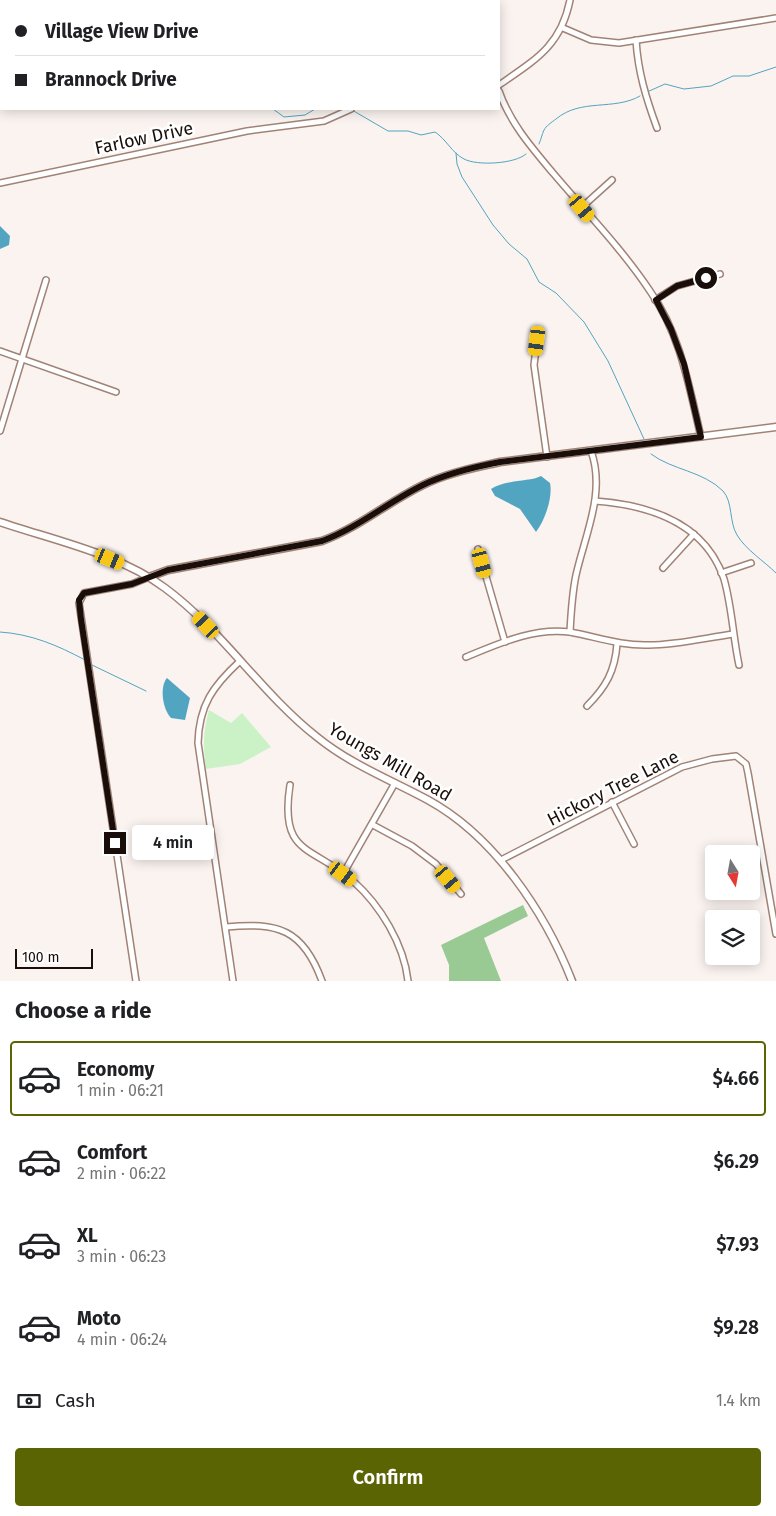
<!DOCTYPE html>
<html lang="en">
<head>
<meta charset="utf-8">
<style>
	:root { --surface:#fff; --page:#f6f6f6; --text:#202124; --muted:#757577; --line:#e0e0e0; --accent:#5a6403 }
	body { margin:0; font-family:"Fira Sans",sans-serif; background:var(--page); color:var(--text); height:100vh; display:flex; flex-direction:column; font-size:19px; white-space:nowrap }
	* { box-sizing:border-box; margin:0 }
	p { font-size:16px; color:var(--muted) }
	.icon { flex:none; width:28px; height:28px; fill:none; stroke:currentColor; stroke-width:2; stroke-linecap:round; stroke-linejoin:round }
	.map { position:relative; height:981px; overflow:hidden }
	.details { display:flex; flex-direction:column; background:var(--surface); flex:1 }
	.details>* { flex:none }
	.top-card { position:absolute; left:0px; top:0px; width:500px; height:110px; box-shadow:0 2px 12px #0003; display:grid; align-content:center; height:110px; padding:0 15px; background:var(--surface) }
	.needle { width:32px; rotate:169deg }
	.fabs { position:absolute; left:705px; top:845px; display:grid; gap:10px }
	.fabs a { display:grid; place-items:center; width:55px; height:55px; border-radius:5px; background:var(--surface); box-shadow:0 2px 12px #0003; font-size:25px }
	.scale { position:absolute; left:15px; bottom:12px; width:78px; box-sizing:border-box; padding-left:5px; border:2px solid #190e0a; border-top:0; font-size:14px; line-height:18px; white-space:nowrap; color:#190e0a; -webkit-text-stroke:4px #fff; paint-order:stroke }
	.end { position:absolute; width:22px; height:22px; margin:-11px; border:6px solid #190e0a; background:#fff; box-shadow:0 0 0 2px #fff }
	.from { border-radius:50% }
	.bubble { position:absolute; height:35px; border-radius:5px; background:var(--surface); box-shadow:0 2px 12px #0003; font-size:16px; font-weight:600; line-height:35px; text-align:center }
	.car { position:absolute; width:15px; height:30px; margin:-15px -8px; border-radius:6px; box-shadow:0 0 4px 1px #0007; background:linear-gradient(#f5c518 24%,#345 0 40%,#f5c518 0 76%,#345 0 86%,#f5c518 0) }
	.top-card b { display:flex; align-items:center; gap:18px; height:48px; font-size:19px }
	.top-card b+b { border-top:1px solid var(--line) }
	.top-card i { width:12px; height:12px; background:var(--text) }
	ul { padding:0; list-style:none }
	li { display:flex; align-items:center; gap:15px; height:75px; margin:0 10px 8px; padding:0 5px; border:2px solid transparent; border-radius:5px }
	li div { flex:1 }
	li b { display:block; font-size:19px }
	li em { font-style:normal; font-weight:600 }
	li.on { border-color:var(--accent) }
	li>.icon { width:45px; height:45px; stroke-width:1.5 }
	h2 { padding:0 15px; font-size:22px; line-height:60px }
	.pay { display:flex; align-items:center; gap:12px; height:55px; padding:0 15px; font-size:19px }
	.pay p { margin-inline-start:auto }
	.cta { display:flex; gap:10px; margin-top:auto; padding:10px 15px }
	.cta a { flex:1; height:58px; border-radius:5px; background:var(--accent); color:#fff; font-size:20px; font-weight:600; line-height:58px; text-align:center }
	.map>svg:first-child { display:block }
</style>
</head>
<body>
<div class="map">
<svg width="776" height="981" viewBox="0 0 776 981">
	<rect width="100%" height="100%" fill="#faf3f0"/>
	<path fill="#cbf2c6" d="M 209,710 L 231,723 L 242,713 L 271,747 L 240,764 L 206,769 C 203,747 203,731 209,710 Z"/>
	<polygon fill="#9aca94" points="523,905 528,916 484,938 501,981 449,981 449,965 441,945"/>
	<g fill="#52a5c1">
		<polygon points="0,226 10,236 9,245 0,249"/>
		<path d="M 541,476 L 550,483 C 553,497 545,520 536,532 L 520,509 L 495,496 L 491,489 C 507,479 530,482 541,476 Z"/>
		<path d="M 167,678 L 190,698 L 185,720 L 171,718 C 163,710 159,687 167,678 Z"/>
	</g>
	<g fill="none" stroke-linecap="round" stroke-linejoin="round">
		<g stroke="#52a5c1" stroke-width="1">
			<polyline points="215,1 216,0"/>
			<polyline points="647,92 665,84 684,89 711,86 733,76 749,76 776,67"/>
			<polyline points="273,109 284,117 305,115 315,109"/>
			<path d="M 352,110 L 388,131 L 408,131 L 421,135 L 435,132 C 446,139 452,153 464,159 C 477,166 515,164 526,154"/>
			<path d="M 539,144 C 541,140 542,134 544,130 C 546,126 552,122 556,119 C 581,98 614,111 640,96"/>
			<polyline points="456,153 457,164 462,177 493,225 509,244 527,259 539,282 556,293 584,322 608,361 644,439"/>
			<path d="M 651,454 C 672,470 703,471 723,491 C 733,502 729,522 737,535 C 746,550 764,561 776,573"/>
			<path d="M 0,632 C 31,634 57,645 85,660"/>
			<polyline points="92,665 146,691"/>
		</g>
		<defs>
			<g id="minor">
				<polyline points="479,0 479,1"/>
				<polyline points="563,28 591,40 619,43 776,18"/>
				<path d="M 636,40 C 638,72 646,98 657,128"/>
				<path d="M 499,85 C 535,60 561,46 570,0"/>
				<path d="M 499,91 C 510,123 532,148 553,173 C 586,212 622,249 650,291 C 681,335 689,387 701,437"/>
				<polyline points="0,183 247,131 324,121 351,109"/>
				<polyline points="582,207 612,180"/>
				<polyline points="655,300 677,286 720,274"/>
				<polyline points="537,341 534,365 547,457"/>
				<polyline points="0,351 116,392"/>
				<polyline points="0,431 46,280"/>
				<path d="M 595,501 C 649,505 705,522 724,579 C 732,607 733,637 739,665"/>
				<polyline points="478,549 505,642"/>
				<polyline points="663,568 694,534"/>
				<polyline points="721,573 751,563"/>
				<path d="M 570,632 C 571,613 572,594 576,575 C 585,535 606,492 591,451"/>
				<path d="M 466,657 C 498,644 534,627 570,632 C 597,637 621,646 649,645 C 677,645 705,638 733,634"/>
				<path d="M 587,706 C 606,687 615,671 617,644"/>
				<path d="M 290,785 C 279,856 312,845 353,881 C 380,905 404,944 408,981"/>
				<polyline points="612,802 634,844"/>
				<polyline points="373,825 412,846 436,864 461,894"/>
				<polyline points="501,860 682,767 712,759 736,756 746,764 748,773 776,934"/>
				<polyline points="343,874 395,783"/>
				<path d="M 226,927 C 278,922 303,929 322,981"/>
				<polyline points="136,981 79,603 84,593 132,584 149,577"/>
				<path d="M 233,981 L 198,743 C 199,705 213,686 240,661"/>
			</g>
			<g id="tertiary">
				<path d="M 0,522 C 53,540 120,554 165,588 C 222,630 261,693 317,737 C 350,764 391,780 428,800 C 494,836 545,912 572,981"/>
				<path d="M 149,577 L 168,570 L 322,541 C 358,528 388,502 423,485 C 447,473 474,468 500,462 L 776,427"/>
			</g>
		</defs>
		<use href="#minor" stroke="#a18376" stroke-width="8"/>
		<use href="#tertiary" stroke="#a18376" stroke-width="9"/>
		<use href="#minor" stroke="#fff" stroke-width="5"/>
		<use href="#tertiary" stroke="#fff" stroke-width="6"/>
	</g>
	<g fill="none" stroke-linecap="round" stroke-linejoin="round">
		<path stroke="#190e0a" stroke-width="6" d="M 115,843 L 81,619 L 79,600 L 84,593 L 132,584 L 168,570 L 322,541 C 358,528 388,502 423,485 C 447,473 474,467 500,462 L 701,437 L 684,364 L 671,329 L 656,300 L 677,286 L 706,278"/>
	</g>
	<g text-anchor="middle" stroke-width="5" stroke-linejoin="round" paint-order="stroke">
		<g font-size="18" fill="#190e0a" stroke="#fff">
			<text transform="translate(144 138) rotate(-12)" y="6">Farlow Drive</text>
			<text transform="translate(390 762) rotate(30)" y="6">Youngs Mill Road</text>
			<text transform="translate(613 788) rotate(-27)" y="6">Hickory Tree Lane</text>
		</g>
	</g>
</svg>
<div class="fabs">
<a><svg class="needle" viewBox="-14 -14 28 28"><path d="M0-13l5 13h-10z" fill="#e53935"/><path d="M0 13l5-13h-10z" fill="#757577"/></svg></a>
<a><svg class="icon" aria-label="layers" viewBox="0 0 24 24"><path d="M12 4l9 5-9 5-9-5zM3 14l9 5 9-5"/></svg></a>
</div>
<div class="scale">100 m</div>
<i class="end from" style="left:706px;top:278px"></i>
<i class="end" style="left:115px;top:843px"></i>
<div class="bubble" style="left:132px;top:825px;width:82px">4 min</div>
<i class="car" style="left:582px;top:208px;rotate:140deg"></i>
<i class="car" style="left:537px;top:341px;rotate:187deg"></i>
<i class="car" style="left:110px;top:559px;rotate:112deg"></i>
<i class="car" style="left:482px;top:563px;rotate:165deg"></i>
<i class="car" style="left:206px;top:625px;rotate:317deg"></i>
<i class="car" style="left:343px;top:874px;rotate:126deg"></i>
<i class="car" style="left:448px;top:879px;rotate:140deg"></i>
<div class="top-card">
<b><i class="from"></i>Village View Drive</b>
<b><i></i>Brannock Drive</b>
</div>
</div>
<section class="details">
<h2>Choose a ride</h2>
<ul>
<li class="on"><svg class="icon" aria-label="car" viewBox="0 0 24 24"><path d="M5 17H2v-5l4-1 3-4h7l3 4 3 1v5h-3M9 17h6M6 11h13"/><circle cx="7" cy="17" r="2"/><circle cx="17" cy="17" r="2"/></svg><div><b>Economy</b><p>1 min · 06:21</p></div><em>$4.66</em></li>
<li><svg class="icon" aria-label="car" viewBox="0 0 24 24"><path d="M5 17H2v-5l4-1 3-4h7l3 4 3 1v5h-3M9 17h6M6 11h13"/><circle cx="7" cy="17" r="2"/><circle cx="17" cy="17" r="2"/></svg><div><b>Comfort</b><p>2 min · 06:22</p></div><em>$6.29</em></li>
<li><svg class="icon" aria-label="car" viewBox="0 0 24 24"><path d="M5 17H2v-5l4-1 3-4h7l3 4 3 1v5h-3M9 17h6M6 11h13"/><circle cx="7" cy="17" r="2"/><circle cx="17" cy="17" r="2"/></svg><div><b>XL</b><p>3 min · 06:23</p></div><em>$7.93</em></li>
<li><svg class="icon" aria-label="car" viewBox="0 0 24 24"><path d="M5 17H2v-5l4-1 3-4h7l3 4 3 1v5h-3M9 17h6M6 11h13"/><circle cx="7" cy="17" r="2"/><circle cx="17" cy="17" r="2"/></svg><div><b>Moto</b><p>4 min · 06:24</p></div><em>$9.28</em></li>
</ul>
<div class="pay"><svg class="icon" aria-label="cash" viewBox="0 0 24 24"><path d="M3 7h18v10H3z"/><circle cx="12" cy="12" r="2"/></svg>Cash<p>1.4 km</p></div>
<div class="cta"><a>Confirm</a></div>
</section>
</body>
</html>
